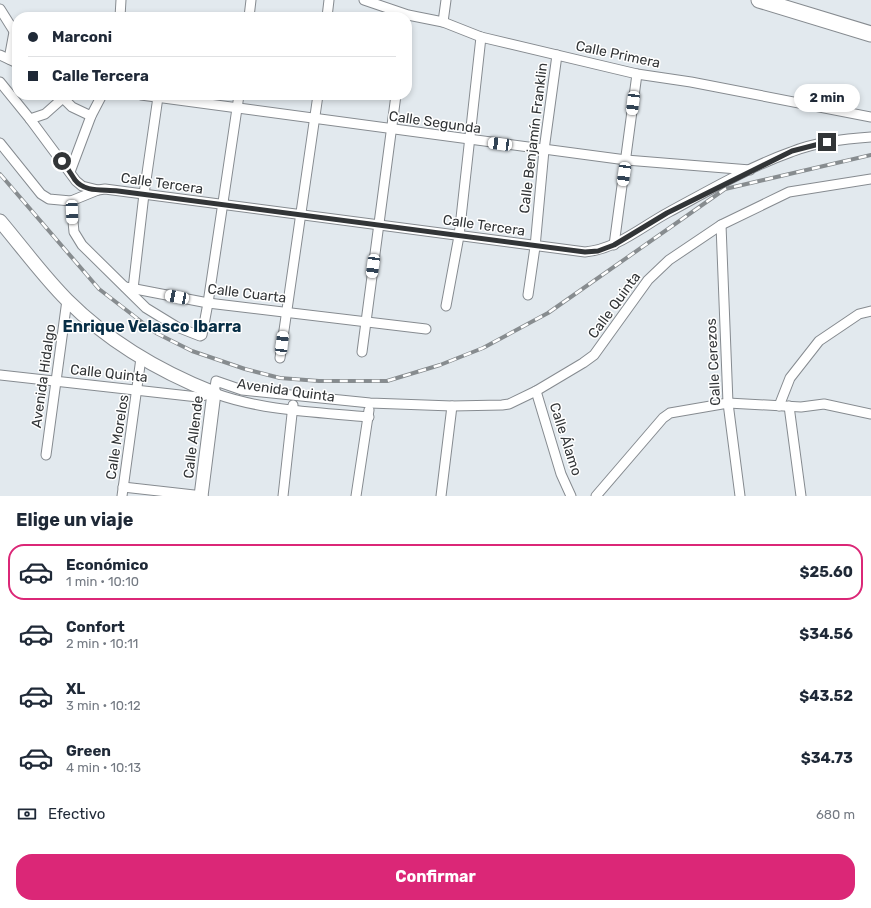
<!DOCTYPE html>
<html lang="es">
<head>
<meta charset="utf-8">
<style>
	:root { --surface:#fff; --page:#f2f2f3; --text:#1f2937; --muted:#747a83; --line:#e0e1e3; --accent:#db2777 }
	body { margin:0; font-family:Rubik,sans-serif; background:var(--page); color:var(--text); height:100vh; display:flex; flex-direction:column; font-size:15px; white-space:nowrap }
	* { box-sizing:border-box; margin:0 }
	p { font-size:13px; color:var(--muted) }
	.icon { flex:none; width:22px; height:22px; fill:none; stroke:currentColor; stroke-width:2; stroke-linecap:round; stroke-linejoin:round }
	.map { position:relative; height:496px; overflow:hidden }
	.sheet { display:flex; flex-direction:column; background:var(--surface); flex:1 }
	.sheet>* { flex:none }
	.banner { position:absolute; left:12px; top:12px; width:400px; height:88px; border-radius:16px; box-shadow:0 2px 6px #0003; display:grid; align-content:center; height:88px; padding:0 16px; background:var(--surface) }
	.end { position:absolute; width:18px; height:18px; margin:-9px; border:5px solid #323537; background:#fff; box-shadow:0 0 0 2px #fff }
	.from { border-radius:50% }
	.bubble { position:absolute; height:28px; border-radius:14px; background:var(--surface); box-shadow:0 2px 6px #0003; font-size:13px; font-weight:700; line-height:28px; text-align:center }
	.car { position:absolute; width:12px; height:24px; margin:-12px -6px; border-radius:5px; box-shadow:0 0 3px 1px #0007; background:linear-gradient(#fff 24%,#345 0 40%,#fff 0 76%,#345 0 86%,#fff 0) }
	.banner b { display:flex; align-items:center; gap:14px; height:38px; font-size:15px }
	.banner b+b { border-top:1px solid var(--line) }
	.banner i { width:10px; height:10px; background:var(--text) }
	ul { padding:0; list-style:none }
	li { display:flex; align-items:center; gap:12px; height:56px; margin:0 8px 6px; padding:0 8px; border:2px solid transparent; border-radius:16px }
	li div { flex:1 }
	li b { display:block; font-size:15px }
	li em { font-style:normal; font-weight:700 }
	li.selected { border-color:var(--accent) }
	li>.icon { width:36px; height:36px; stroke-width:1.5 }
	h2 { padding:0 16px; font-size:18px; line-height:48px }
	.pay { display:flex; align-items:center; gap:10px; height:44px; padding:0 16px; font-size:15px }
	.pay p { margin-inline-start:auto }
	.action { display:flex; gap:8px; margin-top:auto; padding:8px 16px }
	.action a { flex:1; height:46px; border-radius:16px; background:var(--accent); color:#fff; font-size:16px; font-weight:700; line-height:46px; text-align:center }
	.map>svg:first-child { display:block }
</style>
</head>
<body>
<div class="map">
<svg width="871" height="496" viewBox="0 0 871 496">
	<rect width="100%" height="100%" fill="#e2e9ee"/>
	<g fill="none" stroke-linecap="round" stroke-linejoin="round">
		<defs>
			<g id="street">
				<polyline points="364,0 408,15 443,22 481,37 637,74 691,82 871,117"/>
				<polyline points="0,9 17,36"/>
				<polyline points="120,17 121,0"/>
				<polyline points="249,17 251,0"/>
				<polyline points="327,17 329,0"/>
				<polyline points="443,22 446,0"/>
				<polyline points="0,55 17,63"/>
				<polyline points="9,59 14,32"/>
				<polyline points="0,82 30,119 76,181 82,186 98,190"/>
				<polyline points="60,95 72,107 91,116"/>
				<polyline points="141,95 626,160 750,170"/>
				<polyline points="30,119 45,114 63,98"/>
				<polyline points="0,143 41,194 49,199 71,201 74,232 82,245 146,308 177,327 200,336 202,335 208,303 239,95"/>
				<polyline points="70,172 91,116 102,95"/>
				<path d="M 71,201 L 98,190 L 105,189 L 585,252 C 617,249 641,227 669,212 C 708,191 749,167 791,152 C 816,142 844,139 871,137"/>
				<polyline points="721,225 728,403 740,496"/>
				<polyline points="614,245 637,74"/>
				<polyline points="125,287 208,303 426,329"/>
				<polyline points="133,289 144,194 158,97"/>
				<polyline points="528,295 535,247 544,150 557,55"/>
				<polyline points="446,306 459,236 481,37"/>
				<polyline points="362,352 396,95"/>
				<polyline points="280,358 318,95"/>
				<polyline points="0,375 198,397 214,393"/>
				<polyline points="536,391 561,474 571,496"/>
				<polyline points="214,393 216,381 242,390 370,403 452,406 502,405 509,404 536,391 583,363 594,355 648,280 669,260 721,225 789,192 871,179"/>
				<path d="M 214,393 C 263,411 317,412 369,417"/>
				<polyline points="779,406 790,378 819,341 859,314 871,311"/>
				<polyline points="789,406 801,496"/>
				<polyline points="46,455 67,300"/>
				<polyline points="123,487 203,496"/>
				<polyline points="122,496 141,358"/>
				<polyline points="283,496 293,405"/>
				<polyline points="356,496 369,410"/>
				<polyline points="441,496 452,406"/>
				<polyline points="596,496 663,418 670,413 728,403 801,407 824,404 871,414"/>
			</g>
			<path id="secondary" d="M 0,221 C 22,247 43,276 67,300 C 108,341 161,372 214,393 L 201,496"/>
			<polyline id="primary" points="759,0 871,34"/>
		</defs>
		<use href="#street" stroke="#868b90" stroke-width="11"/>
		<use href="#secondary" stroke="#868b90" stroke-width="15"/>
		<use href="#primary" stroke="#868b90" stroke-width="17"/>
		<use href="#street" stroke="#fff" stroke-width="9"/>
		<use href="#secondary" stroke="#fff" stroke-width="13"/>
		<use href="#primary" stroke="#fff" stroke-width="15"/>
		<defs>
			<polyline id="rail" points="0,174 99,289 156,333 192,351 245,369 280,378 319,381 387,381 440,365 483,348 548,313 725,189 871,155"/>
		</defs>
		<use href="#rail" stroke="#878c8f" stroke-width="4"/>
		<use href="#rail" stroke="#fff" stroke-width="2.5" stroke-dasharray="8" stroke-linecap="butt"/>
	</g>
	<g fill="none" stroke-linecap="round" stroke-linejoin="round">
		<path stroke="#323537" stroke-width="5" d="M 62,161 C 67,167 71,174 75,180 C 85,193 104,189 118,191 L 585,252 L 598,251 L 614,245 L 667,213 L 792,151 L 827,142"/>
	</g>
	<g text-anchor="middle" stroke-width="3" stroke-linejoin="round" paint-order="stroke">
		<g font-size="14" fill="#323537" stroke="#fff">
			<text transform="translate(618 54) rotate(12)" y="5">Calle Primera</text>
			<text transform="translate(435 122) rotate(8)" y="5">Calle Segunda</text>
			<text transform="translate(533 138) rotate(-83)" y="5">Calle Benjamín Franklin</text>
			<text transform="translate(162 183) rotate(8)" y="5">Calle Tercera</text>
			<text transform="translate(484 225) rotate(8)" y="5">Calle Tercera</text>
			<text transform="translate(247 293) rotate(7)" y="5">Calle Cuarta</text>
			<text transform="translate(614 305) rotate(-54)" y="5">Calle Quinta</text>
			<text transform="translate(713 362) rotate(-93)" y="5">Calle Cerezos</text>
			<text transform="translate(109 373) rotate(6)" y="5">Calle Quinta</text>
			<text transform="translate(43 376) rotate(-82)" y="5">Avenida Hidalgo</text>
			<text transform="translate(286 390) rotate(8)" y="5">Avenida Quinta</text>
			<text transform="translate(117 437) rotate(-81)" y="5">Calle Morelos</text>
			<text transform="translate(193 437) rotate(-83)" y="5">Calle Allende</text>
			<text transform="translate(566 439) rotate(72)" y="5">Calle Álamo</text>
		</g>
		<g font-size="16" font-weight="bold" fill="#072e46" stroke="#fff">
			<text x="152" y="332">Enrique Velasco Ibarra</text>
		</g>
	</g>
</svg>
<i class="end from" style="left:62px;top:161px"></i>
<i class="end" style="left:827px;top:142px"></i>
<div class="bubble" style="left:794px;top:84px;width:66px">2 min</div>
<i class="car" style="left:633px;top:103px;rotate:187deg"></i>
<i class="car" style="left:500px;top:144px;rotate:277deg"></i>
<i class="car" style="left:624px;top:174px;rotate:188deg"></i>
<i class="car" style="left:72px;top:212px;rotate:178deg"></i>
<i class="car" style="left:373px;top:266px;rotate:188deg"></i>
<i class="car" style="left:177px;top:297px;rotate:281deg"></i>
<i class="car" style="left:282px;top:343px;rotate:7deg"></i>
<div class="banner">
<b><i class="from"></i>Marconi</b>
<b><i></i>Calle Tercera</b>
</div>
</div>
<section class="sheet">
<h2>Elige un viaje</h2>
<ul>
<li class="selected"><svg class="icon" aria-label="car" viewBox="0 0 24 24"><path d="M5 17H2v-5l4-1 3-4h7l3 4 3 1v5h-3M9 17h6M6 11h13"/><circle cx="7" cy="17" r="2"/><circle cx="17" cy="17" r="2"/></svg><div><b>Económico</b><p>1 min · 10:10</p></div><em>$25.60</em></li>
<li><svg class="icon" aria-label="car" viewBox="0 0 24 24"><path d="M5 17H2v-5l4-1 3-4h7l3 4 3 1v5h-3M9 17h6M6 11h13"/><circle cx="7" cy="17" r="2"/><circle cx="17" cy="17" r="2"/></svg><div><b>Confort</b><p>2 min · 10:11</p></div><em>$34.56</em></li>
<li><svg class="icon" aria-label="car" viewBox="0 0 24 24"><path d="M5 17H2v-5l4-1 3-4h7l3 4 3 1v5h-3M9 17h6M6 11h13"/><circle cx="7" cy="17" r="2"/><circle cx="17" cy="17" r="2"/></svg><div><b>XL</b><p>3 min · 10:12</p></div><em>$43.52</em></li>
<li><svg class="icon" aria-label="car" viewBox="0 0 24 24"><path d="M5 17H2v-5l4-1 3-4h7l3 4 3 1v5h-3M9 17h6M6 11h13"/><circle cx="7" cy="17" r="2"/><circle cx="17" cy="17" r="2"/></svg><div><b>Green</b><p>4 min · 10:13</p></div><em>$34.73</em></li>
</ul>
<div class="pay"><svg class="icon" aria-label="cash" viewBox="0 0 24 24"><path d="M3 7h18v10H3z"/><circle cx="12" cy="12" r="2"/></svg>Efectivo<p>680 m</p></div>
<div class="action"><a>Confirmar</a></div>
</section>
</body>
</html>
